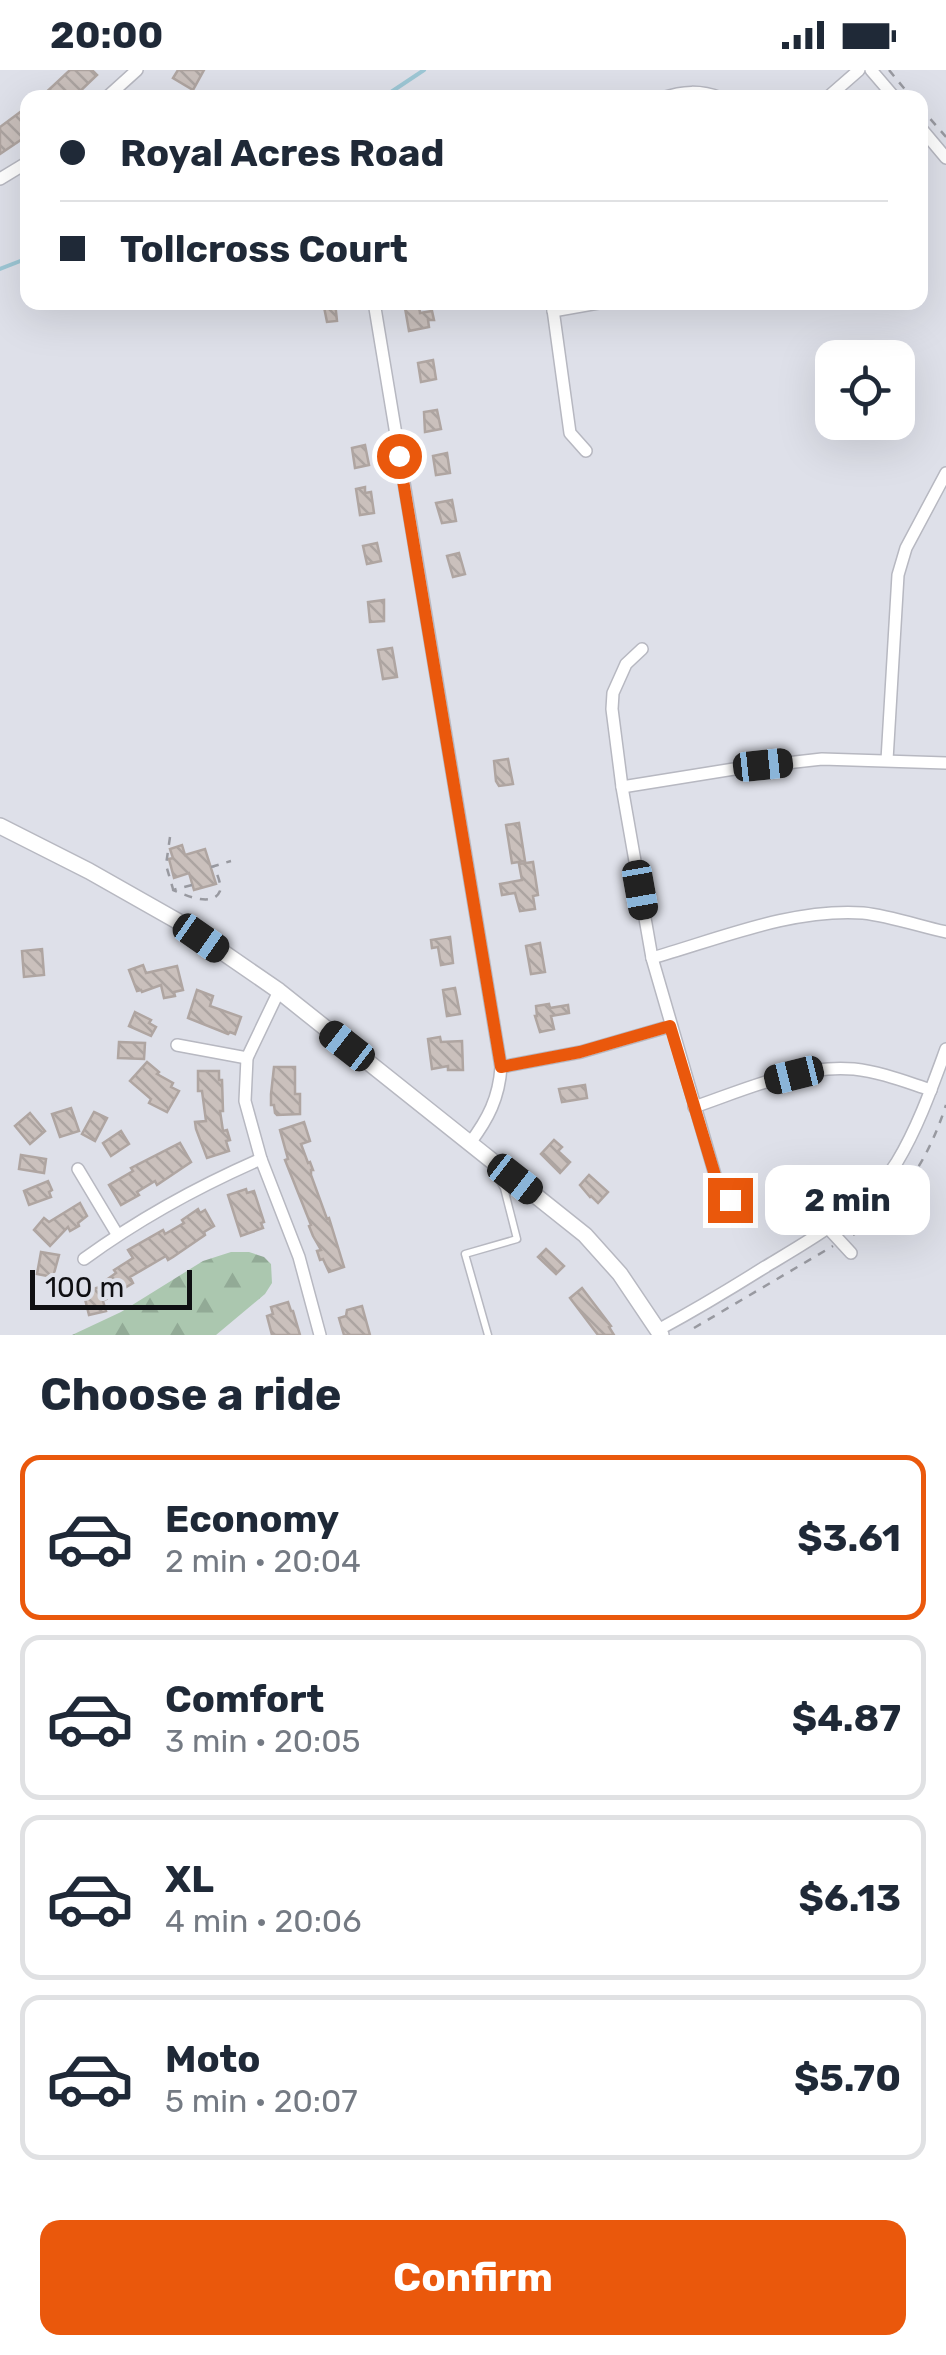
<!DOCTYPE html>
<html lang="en">
<head>
<meta charset="utf-8">
<style>
	:root { --surface:#fff; --page:#f6f6f7; --text:#1f2937; --muted:#747a83; --line:#e0e1e3; --accent:#ea580c }
	body { margin:0; font-family:Rubik,sans-serif; background:var(--page); color:var(--text); height:100vh; display:flex; flex-direction:column; font-size:38px; white-space:nowrap }
	* { box-sizing:border-box; margin:0 }
	p { font-size:32px; color:var(--muted) }
	.icon { flex:none; width:55px; height:55px; fill:none; stroke:currentColor; stroke-width:2; stroke-linecap:round; stroke-linejoin:round }
	.map { position:relative; height:1265px; overflow:hidden }
	.side { display:flex; flex-direction:column; background:var(--surface); flex:1 }
	.side>* { flex:none }
	.banner { position:absolute; left:20px; top:20px; width:908px; height:220px; border-radius:20px; box-shadow:0 10px 40px #0002; display:grid; align-content:center; height:220px; padding:0 40px; background:var(--surface) }
	.tools { position:absolute; left:815px; top:270px; display:grid; gap:20px }
	.tools a { display:grid; place-items:center; width:100px; height:100px; border-radius:20px; background:var(--surface); box-shadow:0 10px 40px #0002; font-size:50px }
	.scale { position:absolute; left:30px; bottom:25px; width:162px; box-sizing:border-box; padding-left:10px; border:5px solid #0f0f12; border-top:0; font-size:28px; line-height:35px; white-space:nowrap; color:#0f0f12; -webkit-text-stroke:8px #dee0e9; paint-order:stroke }
	.end { position:absolute; width:45px; height:45px; margin:-22px; border:12px solid #ea580c; background:#fff; box-shadow:0 0 0 5px #fff }
	.from { border-radius:50% }
	.bubble { position:absolute; height:70px; border-radius:20px; background:var(--surface); box-shadow:0 10px 40px #0002; font-size:32px; font-weight:700; line-height:70px; text-align:center }
	.car { position:absolute; width:30px; height:60px; margin:-30px -15px; border-radius:12px; box-shadow:0 0 8px 2px #0007; background:linear-gradient(#222 24%,#8ab4d8 0 40%,#222 0 76%,#8ab4d8 0 86%,#222 0) }
	.banner b { display:flex; align-items:center; gap:35px; height:95px; font-size:38px }
	.banner b+b { border-top:2px solid var(--line) }
	.banner i { width:25px; height:25px; background:var(--text) }
	ul { padding:0; list-style:none }
	li { display:flex; align-items:center; gap:30px; height:165px; margin:0 20px 15px; padding:0 20px; border:5px solid var(--line); border-radius:20px }
	li div { flex:1 }
	li b { display:block; font-size:38px }
	li em { font-style:normal; font-weight:700 }
	li.current { border-color:var(--accent) }
	li>.icon { width:90px; height:90px; stroke-width:1.5 }
	h2 { padding:0 40px; font-size:45px; line-height:120px }
	.cta { display:flex; gap:20px; margin-top:auto; padding:20px 40px }
	.cta a { flex:1; height:115px; border-radius:20px; background:var(--accent); color:#fff; font-size:40px; font-weight:700; line-height:115px; text-align:center }
	.status { display:flex; justify-content:space-between; align-items:center; height:70px; padding:0 50px; background:var(--surface); direction:ltr }
	.status svg { height:28px; fill:currentColor }
	.map>svg:first-child { display:block }
</style>
</head>
<body>
<div class="status"><b>20:00</b><svg viewBox="0 0 49 12"><path d="M0 12V9h3v3zM5 12V6h3v6zM10 12V3h3v9zM15 12V0h3v12zM26 1h20v11H26zM47 4h2v5h-2z"/></svg></div>
<div class="map">
<svg width="946" height="1265" viewBox="0 0 946 1265">
	<defs>
		<pattern id="forest-firs" width="22" height="20" patternUnits="userSpaceOnUse" patternTransform="scale(2.5)"><rect width="22" height="20" fill="#abc7af"/><path d="M5 1l3.5 6h-7zM16 11l3.5 6h-7z" fill="#92aa96"/></pattern>
		<pattern id="building-back-hatch" width="6" height="6" patternUnits="userSpaceOnUse" patternTransform="scale(2.5)"><rect width="6" height="6" fill="#cac0bc"/><path d="M-1 5l2 2M0 0l6 6M5-1l2 2" fill="none" stroke="#aca4a1"/></pattern>
	</defs>
	<rect width="100%" height="100%" fill="#dee0e9"/>
	<polygon fill="url(#forest-firs)" points="231,1182 249,1182 264,1187 271,1194 272,1213 265,1224 216,1265 72,1265 121,1242 203,1191"/>
	<g fill="none" stroke-linecap="round" stroke-linejoin="round">
		<g stroke="#9dc7d5" stroke-width="4">
			<polyline points="382,28 424,0"/>
			<polyline points="0,199 28,188"/>
		</g>
	</g>
	<g fill="url(#building-back-hatch)" stroke="#afa5a1" stroke-width="2.5">
		<polygon points="70,0 92,0 97,5 73,28 40,28"/>
		<polygon points="178,0 204,0 193,20 173,8"/>
		<polygon points="23,40 28,46 28,65 0,84 0,57"/>
		<polygon points="323,232 335,232 337,251 327,252"/>
		<polygon points="419,236 420,243 432,241 434,250 428,250 429,257 409,261 405,238"/>
		<polygon points="433,290 436,309 421,312 418,293"/>
		<polygon points="437,340 441,359 425,362 424,342"/>
		<polygon points="365,375 369,395 355,398 352,378"/>
		<polygon points="447,383 450,403 436,405 433,386"/>
		<polygon points="365,417 365,423 371,422 374,443 360,445 356,419"/>
		<polygon points="452,430 456,451 442,453 436,433"/>
		<polygon points="377,473 381,491 367,494 363,476"/>
		<polygon points="459,483 465,504 453,507 447,486"/>
		<polygon points="384,530 384,551 370,552 368,532"/>
		<polygon points="392,578 397,607 383,609 378,580"/>
		<polygon points="508,689 513,714 499,716 496,711 494,691"/>
		<polygon points="519,753 525,791 512,793 506,755"/>
		<polygon points="182,775 185,785 205,779 216,814 194,820 189,803 174,808 169,789 173,788 170,779"/>
		<polygon points="533,792 538,825 533,826 535,839 520,841 515,823 502,825 500,814 522,810 519,794"/>
		<polygon points="450,867 453,893 441,895 438,877 432,878 431,870"/>
		<polygon points="540,873 545,902 531,904 526,876"/>
		<polygon points="42,879 44,905 24,907 22,881"/>
		<polygon points="143,895 146,903 177,896 183,920 174,922 175,926 164,928 161,915 142,922 141,920 137,921 129,900"/>
		<polygon points="455,918 460,944 447,946 443,920"/>
		<polygon points="197,920 213,926 210,936 241,947 235,964 230,962 228,964 188,948"/>
		<polygon points="549,934 550,938 568,935 569,943 551,946 554,959 540,962 535,946 537,946 536,936"/>
		<polygon points="135,942 151,950 149,953 156,957 151,966 129,956"/>
		<polygon points="440,967 441,972 462,971 463,1000 448,1000 448,996 432,999 428,969"/>
		<polygon points="119,972 145,973 144,989 118,988"/>
		<polygon points="147,992 159,1002 157,1004 173,1013 171,1017 179,1021 167,1042 149,1033 151,1029 130,1011"/>
		<polygon points="274,997 295,997 295,1024 300,1024 300,1044 277,1045 275,1043 274,1035 271,1035 271,1024"/>
		<polygon points="198,1001 219,1001 219,1010 222,1010 223,1041 220,1041 223,1061 227,1060 230,1070 226,1071 229,1081 207,1088 196,1059 195,1052 206,1051 202,1021 198,1021"/>
		<polygon points="585,1015 587,1028 562,1032 559,1019"/>
		<polygon points="71,1038 79,1061 60,1067 52,1044"/>
		<polygon points="94,1042 107,1048 95,1071 82,1064"/>
		<polygon points="30,1043 45,1061 30,1074 15,1056"/>
		<polygon points="304,1052 310,1071 301,1074 308,1093 310,1092 313,1100 311,1100 311,1105 327,1149 329,1148 344,1197 329,1202 323,1189 320,1190 317,1181 321,1180 313,1166 309,1156 311,1155 285,1090 288,1089 280,1060"/>
		<polygon points="121,1061 129,1074 111,1086 103,1073"/>
		<polygon points="554,1070 562,1077 558,1081 570,1092 560,1103 541,1084"/>
		<polygon points="180,1073 191,1092 157,1115 155,1111 137,1122 139,1125 121,1135 109,1115 133,1101 131,1098"/>
		<polygon points="21,1085 46,1089 44,1103 19,1099"/>
		<polygon points="589,1105 608,1122 598,1133 591,1126 590,1127 580,1115"/>
		<polygon points="48,1111 52,1120 49,1122 51,1127 29,1135 24,1121"/>
		<polygon points="246,1119 247,1123 254,1121 264,1152 261,1153 263,1158 241,1166 228,1125"/>
		<polygon points="80,1133 87,1146 78,1153 79,1156 70,1161 68,1157 50,1176 34,1160 44,1148 49,1152"/>
		<polygon points="198,1139 200,1143 205,1140 214,1156 204,1162 205,1165 173,1187 168,1190 166,1186 130,1207 133,1213 103,1231 106,1241 89,1245 84,1225 90,1223 89,1220 107,1215 105,1211 116,1203 114,1200 133,1188 128,1180 163,1160 165,1164 184,1153 182,1150"/>
		<polygon points="546,1179 564,1196 556,1204 538,1187"/>
		<polygon points="41,1182 59,1185 53,1207 37,1204"/>
		<polygon points="582,1218 611,1256 609,1257 614,1265 598,1265 570,1228"/>
		<polygon points="288,1232 291,1241 293,1241 300,1265 272,1265 267,1246 273,1244 271,1237"/>
		<polygon points="362,1236 370,1265 344,1265 339,1248 346,1246 347,1240"/>
	</g>
	<g fill="none" stroke-linecap="round" stroke-linejoin="round">
		<defs>
			<polyline id="service" points="488,1265 465,1184 517,1169 504,1118 491,1096"/>
			<g id="minor">
				<polyline points="871,0 895,28"/>
				<polyline points="106,28 137,0"/>
				<path d="M 662,28 C 683,21 700,20 721,28"/>
				<polyline points="827,28 859,0"/>
				<polyline points="920,57 946,88"/>
				<polyline points="0,109 28,92"/>
				<path d="M 374,232 L 501,997 C 499,1028 488,1049 470,1073"/>
				<polyline points="552,232 570,363 586,381"/>
				<polyline points="553,241 604,232"/>
				<polyline points="642,579 626,594 613,623 612,639 622,717 652,888 720,1122 739,1134"/>
				<polyline points="887,690 898,505 906,478 946,403"/>
				<polyline points="622,717 734,699 822,689 946,693"/>
				<path d="M 652,888 C 719,869 792,838 863,843 C 890,846 919,856 946,862"/>
				<polyline points="279,921 247,988 245,1031 261,1089 299,1187 320,1265"/>
				<polyline points="177,975 247,988"/>
				<polyline points="501,997 581,982 671,956"/>
				<path d="M 694,1037 C 744,1020 800,994 854,999 C 881,1002 906,1012 931,1020"/>
				<polyline points="78,1099 117,1164"/>
				<polyline points="828,1158 851,1183"/>
				<path d="M 84,1189 C 139,1149 199,1116 261,1089"/>
				<path d="M 658,1260 C 695,1240 730,1219 765,1197 C 810,1170 868,1138 897,1092 C 918,1057 932,1017 946,979"/>
			</g>
			<polyline id="tertiary" points="0,756 89,801 179,852 279,921 585,1165 620,1204 661,1265"/>
		</defs>
		<use href="#service" stroke="#b7b8c1" stroke-width="9"/>
		<use href="#minor" stroke="#b7b8c1" stroke-width="14"/>
		<use href="#tertiary" stroke="#b7b8c1" stroke-width="18"/>
		<g stroke="#9899a0" stroke-width="2.5" stroke-dasharray="8 8" stroke-linecap="butt">
			<polyline points="889,0 912,28"/>
			<polyline points="920,37 946,67"/>
			<polyline points="170,767 166,795 173,819"/>
			<polyline points="211,797 231,791"/>
			<path d="M 192,815 L 173,820 C 185,825 213,838 220,821 C 222,814 216,802 214,796"/>
			<path d="M 853,1165 C 901,1133 928,1090 946,1035"/>
			<polyline points="694,1258 833,1176"/>
		</g>
		<use href="#service" stroke="#fff" stroke-width="6"/>
		<use href="#minor" stroke="#fff" stroke-width="11"/>
		<use href="#tertiary" stroke="#fff" stroke-width="15"/>
	</g>
	<g fill="none" stroke-linecap="round" stroke-linejoin="round">
		<polyline stroke="#ea580c" stroke-width="12" points="399,386 501,997 580,982 670,956 720,1122 730,1130"/>
	</g>
</svg>
<div class="tools">
<a><svg class="icon" aria-label="locate" viewBox="0 0 24 24"><circle cx="12" cy="12" r="6"/><path d="M12 2v4M12 18v4M2 12h4M18 12h4"/></svg></a>
</div>
<div class="scale">100 m</div>
<i class="end from" style="left:399px;top:386px"></i>
<i class="end" style="left:730px;top:1130px"></i>
<div class="bubble" style="left:765px;top:1095px;width:165px">2 min</div>
<i class="car" style="left:763px;top:695px;rotate:84deg"></i>
<i class="car" style="left:640px;top:820px;rotate:170deg"></i>
<i class="car" style="left:201px;top:868px;rotate:125deg"></i>
<i class="car" style="left:347px;top:976px;rotate:308deg"></i>
<i class="car" style="left:794px;top:1005px;rotate:256deg"></i>
<i class="car" style="left:515px;top:1109px;rotate:128deg"></i>
<div class="banner">
<b><i class="from"></i>Royal Acres Road</b>
<b><i></i>Tollcross Court</b>
</div>
</div>
<section class="side">
<h2>Choose a ride</h2>
<ul>
<li class="current"><svg class="icon" aria-label="car" viewBox="0 0 24 24"><path d="M5 17H2v-5l4-1 3-4h7l3 4 3 1v5h-3M9 17h6M6 11h13"/><circle cx="7" cy="17" r="2"/><circle cx="17" cy="17" r="2"/></svg><div><b>Economy</b><p>2 min · 20:04</p></div><em>$3.61</em></li>
<li><svg class="icon" aria-label="car" viewBox="0 0 24 24"><path d="M5 17H2v-5l4-1 3-4h7l3 4 3 1v5h-3M9 17h6M6 11h13"/><circle cx="7" cy="17" r="2"/><circle cx="17" cy="17" r="2"/></svg><div><b>Comfort</b><p>3 min · 20:05</p></div><em>$4.87</em></li>
<li><svg class="icon" aria-label="car" viewBox="0 0 24 24"><path d="M5 17H2v-5l4-1 3-4h7l3 4 3 1v5h-3M9 17h6M6 11h13"/><circle cx="7" cy="17" r="2"/><circle cx="17" cy="17" r="2"/></svg><div><b>XL</b><p>4 min · 20:06</p></div><em>$6.13</em></li>
<li><svg class="icon" aria-label="car" viewBox="0 0 24 24"><path d="M5 17H2v-5l4-1 3-4h7l3 4 3 1v5h-3M9 17h6M6 11h13"/><circle cx="7" cy="17" r="2"/><circle cx="17" cy="17" r="2"/></svg><div><b>Moto</b><p>5 min · 20:07</p></div><em>$5.70</em></li>
</ul>
<div class="cta"><a>Confirm</a></div>
</section>
</body>
</html>
